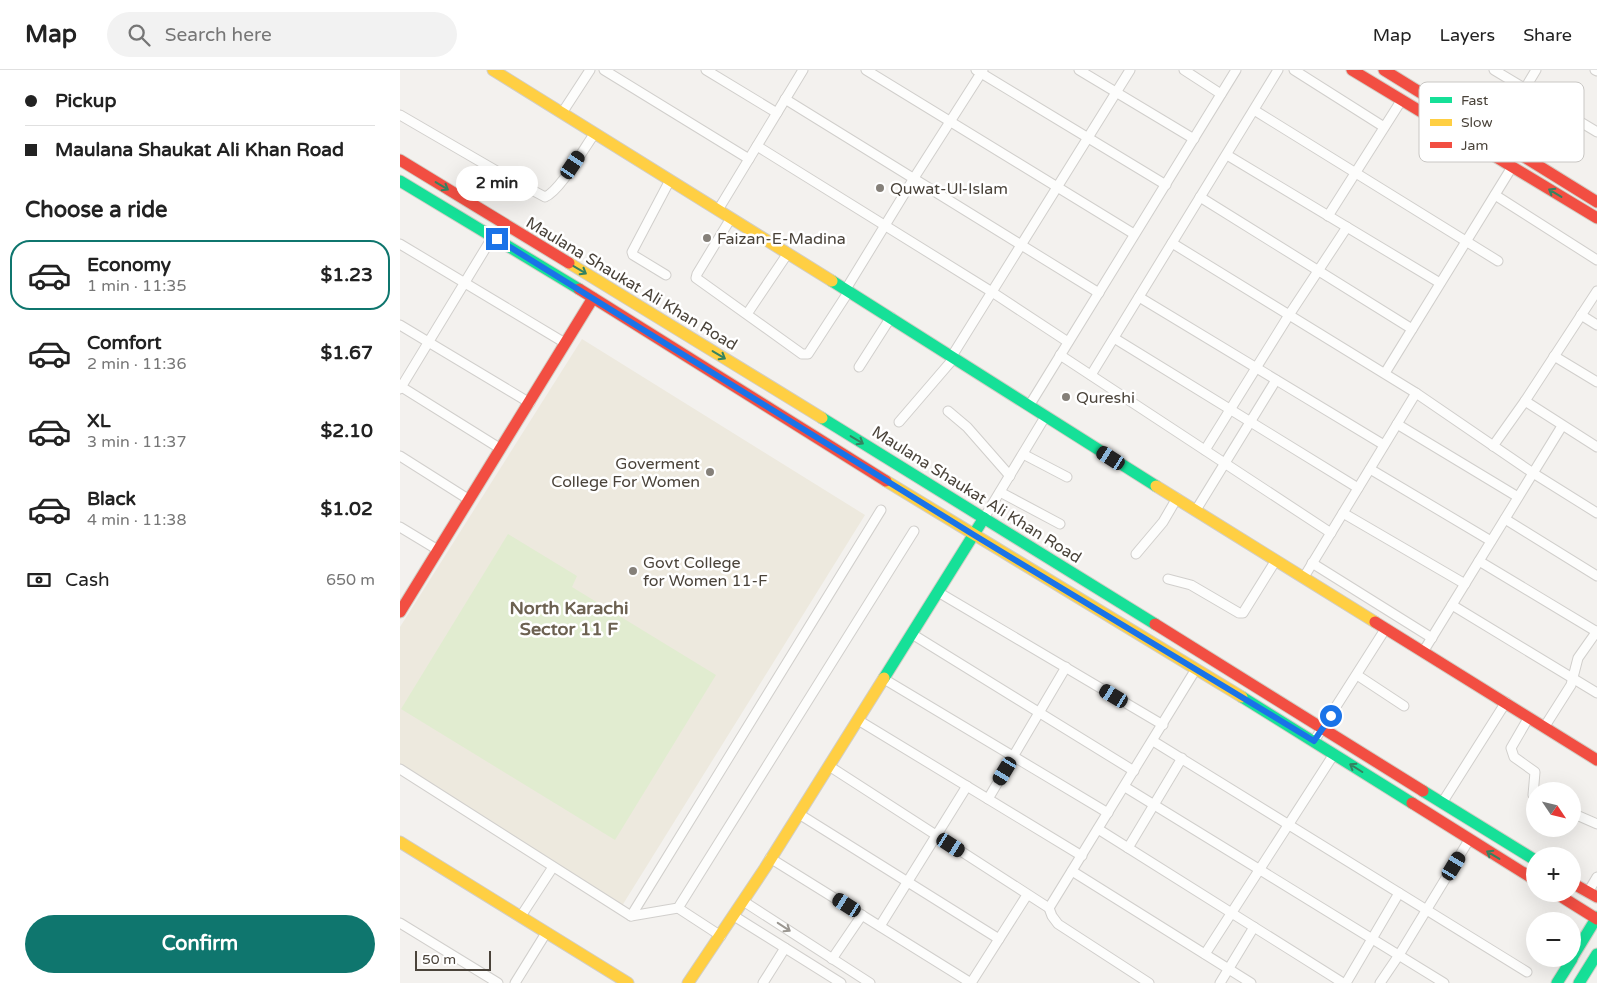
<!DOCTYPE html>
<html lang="en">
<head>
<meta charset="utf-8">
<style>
	:root { --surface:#fff; --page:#f2f2f2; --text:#222; --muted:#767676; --line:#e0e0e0; --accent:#0f766e }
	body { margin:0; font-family:"Varela Round",sans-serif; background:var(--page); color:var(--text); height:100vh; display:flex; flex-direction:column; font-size:19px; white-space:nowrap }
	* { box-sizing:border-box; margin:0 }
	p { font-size:16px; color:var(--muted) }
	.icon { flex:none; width:28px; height:28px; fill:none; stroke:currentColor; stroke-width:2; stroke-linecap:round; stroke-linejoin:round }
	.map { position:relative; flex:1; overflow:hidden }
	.details { display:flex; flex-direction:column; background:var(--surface); width:400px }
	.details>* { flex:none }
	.top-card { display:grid; align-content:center; height:110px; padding:0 25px; background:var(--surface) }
	.needle { width:32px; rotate:125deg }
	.fabs { position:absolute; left:1126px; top:712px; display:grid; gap:10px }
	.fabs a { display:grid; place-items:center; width:55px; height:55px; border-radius:50%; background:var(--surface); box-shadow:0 5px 20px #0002; font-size:25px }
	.scale { position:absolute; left:15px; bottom:12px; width:76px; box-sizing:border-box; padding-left:5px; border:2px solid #4a433a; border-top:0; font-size:14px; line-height:18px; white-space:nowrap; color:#4a433a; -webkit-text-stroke:4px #fff; paint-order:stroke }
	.end { position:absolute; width:22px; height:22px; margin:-11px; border:6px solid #1a73e8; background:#fff; box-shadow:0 0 0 2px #fff }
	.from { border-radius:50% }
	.bubble { position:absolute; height:35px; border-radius:18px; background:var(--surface); box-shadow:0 5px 20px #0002; font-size:16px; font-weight:700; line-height:35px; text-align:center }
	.car { position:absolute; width:15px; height:30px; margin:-15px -8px; border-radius:6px; box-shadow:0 0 4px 1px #0007; background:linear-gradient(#222 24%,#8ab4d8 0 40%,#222 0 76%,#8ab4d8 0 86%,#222 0) }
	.top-card b { display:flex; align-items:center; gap:18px; height:48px; font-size:19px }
	.top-card b+b { border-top:1px solid var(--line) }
	.top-card i { width:12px; height:12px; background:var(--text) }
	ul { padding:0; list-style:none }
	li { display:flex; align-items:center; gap:15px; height:70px; margin:0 10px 8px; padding:0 15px; border:2px solid transparent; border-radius:20px }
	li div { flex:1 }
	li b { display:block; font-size:19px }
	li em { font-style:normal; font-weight:700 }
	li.current { border-color:var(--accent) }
	li>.icon { width:45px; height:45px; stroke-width:1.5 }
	h2 { padding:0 25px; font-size:22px; line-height:60px }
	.pay { display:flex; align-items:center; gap:12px; height:55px; padding:0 25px; font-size:19px }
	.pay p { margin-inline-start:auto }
	.action { display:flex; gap:10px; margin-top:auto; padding:10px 25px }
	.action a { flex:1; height:58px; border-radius:30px; background:var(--accent); color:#fff; font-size:20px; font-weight:700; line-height:58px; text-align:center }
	header { display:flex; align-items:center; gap:30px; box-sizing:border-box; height:70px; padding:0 25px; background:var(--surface); border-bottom:1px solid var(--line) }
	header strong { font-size:24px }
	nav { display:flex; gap:28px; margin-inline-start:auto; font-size:18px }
	.search { width:350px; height:45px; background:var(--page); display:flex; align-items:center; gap:12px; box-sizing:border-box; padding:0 18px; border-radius:28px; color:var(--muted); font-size:19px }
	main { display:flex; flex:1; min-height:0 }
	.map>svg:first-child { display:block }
</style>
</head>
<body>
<header>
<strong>Map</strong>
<div class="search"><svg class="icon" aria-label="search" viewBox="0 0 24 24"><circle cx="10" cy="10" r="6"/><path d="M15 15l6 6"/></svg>Search here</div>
<nav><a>Map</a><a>Layers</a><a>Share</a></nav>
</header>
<main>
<section class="details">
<div class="top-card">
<b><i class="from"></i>Pickup</b>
<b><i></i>Maulana Shaukat Ali Khan Road</b>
</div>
<h2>Choose a ride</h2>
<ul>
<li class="current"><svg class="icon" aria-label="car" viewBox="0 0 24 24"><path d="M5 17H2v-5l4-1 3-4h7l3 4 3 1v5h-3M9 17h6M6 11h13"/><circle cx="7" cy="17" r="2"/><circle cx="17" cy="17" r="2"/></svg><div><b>Economy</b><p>1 min · 11:35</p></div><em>$1.23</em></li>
<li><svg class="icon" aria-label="car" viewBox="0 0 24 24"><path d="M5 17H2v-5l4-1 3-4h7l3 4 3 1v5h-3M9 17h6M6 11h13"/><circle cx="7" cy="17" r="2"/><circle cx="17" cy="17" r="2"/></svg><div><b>Comfort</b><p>2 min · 11:36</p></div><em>$1.67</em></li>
<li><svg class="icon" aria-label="car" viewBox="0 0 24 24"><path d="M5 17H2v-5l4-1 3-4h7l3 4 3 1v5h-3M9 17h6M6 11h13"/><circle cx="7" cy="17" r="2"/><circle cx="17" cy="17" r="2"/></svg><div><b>XL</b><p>3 min · 11:37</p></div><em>$2.10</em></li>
<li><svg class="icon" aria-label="car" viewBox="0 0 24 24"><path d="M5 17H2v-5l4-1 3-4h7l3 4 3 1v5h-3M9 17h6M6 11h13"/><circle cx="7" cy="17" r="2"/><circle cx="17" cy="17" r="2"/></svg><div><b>Black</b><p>4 min · 11:38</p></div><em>$1.02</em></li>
</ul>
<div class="pay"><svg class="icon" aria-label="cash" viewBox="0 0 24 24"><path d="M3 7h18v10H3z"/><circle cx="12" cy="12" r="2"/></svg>Cash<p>650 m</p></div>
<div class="action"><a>Confirm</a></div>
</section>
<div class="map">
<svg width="1197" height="913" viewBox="0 0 1197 913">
	<rect width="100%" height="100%" fill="#f3f1ee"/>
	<polygon fill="#ede9de" points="182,269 465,445 220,839 0,699 0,557"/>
	<polygon fill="#e1ecd0" points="108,464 177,506 172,517 316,605 215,770 1,639"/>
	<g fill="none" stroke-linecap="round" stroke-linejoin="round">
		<defs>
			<g id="street">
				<polyline points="204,0 349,89"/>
				<polyline points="306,0 377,43"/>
				<polyline points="466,0 734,164"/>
				<polyline points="576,0 766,115"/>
				<polyline points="679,0 794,69"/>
				<polyline points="784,0 821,24"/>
				<polyline points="894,0 984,57"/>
				<polyline points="1094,0 1197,62"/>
				<polyline points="1195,0 1197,1"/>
				<polyline points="385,29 699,223"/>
				<polyline points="854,40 1098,191"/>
				<polyline points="162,43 190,0"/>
				<path d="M 0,45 L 100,103 L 145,127 C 160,121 184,78 195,63"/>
				<polyline points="357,76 592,222 668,272"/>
				<polyline points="1087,82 1136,0"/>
				<polyline points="827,85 1040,213"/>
				<polyline points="1095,125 1197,190"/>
				<polyline points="800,127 1012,259"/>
				<polyline points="318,140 403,0"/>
				<polyline points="928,146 1001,31"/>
				<polyline points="331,148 297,204 296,208 402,284 408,284 449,221"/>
				<polyline points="772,173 1016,323 1133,403 1197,443"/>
				<polyline points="0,174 165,273"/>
				<polyline points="266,205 233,185 232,182 270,110"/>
				<polyline points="446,219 514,108 583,0"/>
				<polyline points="739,227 984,375"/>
				<polyline points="347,244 388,183"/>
				<polyline points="1181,245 1197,255"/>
				<polyline points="0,255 130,333"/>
				<polyline points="714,268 958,418"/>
				<polyline points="660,285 931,463"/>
				<polyline points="552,286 730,0"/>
				<polyline points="1154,286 1197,312"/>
				<polyline points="459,297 491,247"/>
				<polyline points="985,303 1112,97"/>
				<polyline points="691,305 878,0"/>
				<polyline points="0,316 101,379"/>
				<polyline points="0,319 93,166"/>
				<polyline points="1125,331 1197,377"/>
				<polyline points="629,336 836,0"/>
				<polyline points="548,341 567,357 610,406"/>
				<polyline points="499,352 554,288"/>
				<polyline points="997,354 1118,427"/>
				<polyline points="1093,376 1125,331 1197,221"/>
				<polyline points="805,380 889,245 947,157"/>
				<polyline points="623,384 667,407"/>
				<polyline points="0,386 68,429"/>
				<polyline points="970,399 1091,471"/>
				<polyline points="600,422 660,454"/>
				<polyline points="796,440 876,310"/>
				<polyline points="943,443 1065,514"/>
				<polyline points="584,448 645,347"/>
				<polyline points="1105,449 1197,506"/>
				<polyline points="0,457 38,480"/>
				<polyline points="736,484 763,452 777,428"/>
				<polyline points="1079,491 1197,562"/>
				<polyline points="912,493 1032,568"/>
				<polyline points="904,507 1016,323"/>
				<polyline points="768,509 791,515 839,543 843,543 876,490"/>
				<polyline points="538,522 763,655"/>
				<polyline points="1052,535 1197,623"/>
				<polyline points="512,564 734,701"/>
				<polyline points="1023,582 1162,356"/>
				<polyline points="957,605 1004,636"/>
				<polyline points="484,609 708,743"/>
				<polyline points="1129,647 1111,678 1114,687 1135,702 1133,725 1135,728"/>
				<polyline points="458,650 682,786"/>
				<polyline points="1145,656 1171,615 1178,588 1197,561"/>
				<polyline points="753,671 1127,902"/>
				<polyline points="914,671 986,558"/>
				<polyline points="429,696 649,838 652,846 658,854 749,913"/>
				<polyline points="0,699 231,846 278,838 514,461"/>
				<polyline points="725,717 1044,913"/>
				<polyline points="588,729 666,597"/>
				<polyline points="1042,733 1106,632"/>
				<polyline points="1172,743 1197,754"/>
				<polyline points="399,744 599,869"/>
				<polyline points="698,759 943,913"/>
				<polyline points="728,778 782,688"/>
				<polyline points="370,788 571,913"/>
				<polyline points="672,801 851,913"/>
				<polyline points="1188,822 1197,807"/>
				<polyline points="343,831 470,913"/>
				<polyline points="278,838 321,866"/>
				<polyline points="649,838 796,599"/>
				<polyline points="121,846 153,797"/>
				<polyline points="231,846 481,440"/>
				<polyline points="334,846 441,913"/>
				<polyline points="0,853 98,913"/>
				<polyline points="480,856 567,716"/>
				<polyline points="805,884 934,684"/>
				<polyline points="432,889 462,845"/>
				<polyline points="115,913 146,863"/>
				<polyline points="363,913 385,878"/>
				<polyline points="571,913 627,825"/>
				<polyline points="820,913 854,857"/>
				<polyline points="946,913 999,823"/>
				<polyline points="980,913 999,885 1069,770"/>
			</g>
			<g id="fast">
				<polyline points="0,111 179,219"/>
				<polyline points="432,211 756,416"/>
				<polyline points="422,348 755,554"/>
				<polyline points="484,608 584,448"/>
				<polyline points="842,627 1012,733"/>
				<polyline points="1023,721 1135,790"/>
				<polyline points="1172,888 1197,847"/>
				<polyline points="1157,913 1172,889"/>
				<polyline points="1179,913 1197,884"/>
			</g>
			<g id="slow">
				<polyline points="93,0 432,211"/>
				<polyline points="169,193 422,348"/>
				<polyline points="486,411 842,627"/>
				<polyline points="756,416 975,552"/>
				<polyline points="0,772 228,913"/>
				<polyline points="288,913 365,798 484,608"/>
			</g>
			<g id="jam">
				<polyline points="952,0 1197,148"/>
				<polyline points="984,0 1197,132"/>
				<polyline points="0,90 169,193"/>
				<polyline points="179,219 486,411"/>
				<polyline points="0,542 193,228"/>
				<polyline points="975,552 1197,690"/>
				<polyline points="755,554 1023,721"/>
				<polyline points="1012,733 1135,810"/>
				<polyline points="1172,813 1197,827"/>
				<polyline points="1157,824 1197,849"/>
			</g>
		</defs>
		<use href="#street" stroke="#d1cfcc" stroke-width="11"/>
		<use href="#fast" stroke="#d2cec5" stroke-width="13"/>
		<use href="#slow" stroke="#d2cec5" stroke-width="13"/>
		<use href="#jam" stroke="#d2cec5" stroke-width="13"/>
		<use href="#street" stroke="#fdfdfc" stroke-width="9"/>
		<use href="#fast" stroke="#16e098" stroke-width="11"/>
		<use href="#slow" stroke="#ffcf43" stroke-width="11"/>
		<use href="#jam" stroke="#f24e42" stroke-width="11"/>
	</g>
	<defs><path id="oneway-shaft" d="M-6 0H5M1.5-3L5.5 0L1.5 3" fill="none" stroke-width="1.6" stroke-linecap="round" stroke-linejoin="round" transform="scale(1.25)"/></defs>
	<g stroke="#358260">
		<use href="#oneway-shaft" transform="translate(42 116) rotate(31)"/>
		<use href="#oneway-shaft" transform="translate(1155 123) rotate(-149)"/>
		<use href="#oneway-shaft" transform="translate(180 200) rotate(31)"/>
		<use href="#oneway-shaft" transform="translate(319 285) rotate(31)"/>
		<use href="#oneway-shaft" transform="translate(457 370) rotate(31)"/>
		<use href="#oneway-shaft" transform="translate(956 698) rotate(-148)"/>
		<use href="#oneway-shaft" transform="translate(1093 785) rotate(-149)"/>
	</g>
	<use stroke="#9b9791" href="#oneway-shaft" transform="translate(384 857) rotate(33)"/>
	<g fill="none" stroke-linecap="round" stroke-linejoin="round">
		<polyline stroke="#1a73e8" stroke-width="6" points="97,169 574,465 914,671 931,646"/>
	</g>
	<g fill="#858079" stroke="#fff" stroke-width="2">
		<circle cx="480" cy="118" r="5"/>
		<circle cx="307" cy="168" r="5"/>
		<circle cx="666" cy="327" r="5"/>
		<circle cx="310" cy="402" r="5"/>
		<circle cx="233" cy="501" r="5"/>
	</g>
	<g text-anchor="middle" stroke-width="5" stroke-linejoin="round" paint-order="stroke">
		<g font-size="16" fill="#4a433a" stroke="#fff" text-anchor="start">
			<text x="490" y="124">Quwat-Ul-Islam</text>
			<text x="317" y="174">Faizan-E-Madina</text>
			<text x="676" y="333">Qureshi</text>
			<text x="300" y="399" text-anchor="end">Goverment<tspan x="300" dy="18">College For Women</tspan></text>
			<text x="243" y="498">Govt College<tspan x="243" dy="18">for Women 11-F</tspan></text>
		</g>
		<g font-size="16" fill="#4a433a" stroke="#fff">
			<text transform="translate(232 213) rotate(31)" y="6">Maulana Shaukat Ali Khan Road</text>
			<text transform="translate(577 424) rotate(32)" y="6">Maulana Shaukat Ali Khan Road</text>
		</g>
		<g font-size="18" font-weight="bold" fill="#6c6151" stroke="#fff">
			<text x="169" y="544">North Karachi<tspan x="169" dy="21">Sector 11 F</tspan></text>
		</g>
	</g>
	<rect x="1019" y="12" width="165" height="80" rx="8" fill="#fff" stroke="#c9c7c4" stroke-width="1"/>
	<rect x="1030" y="27" width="22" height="6" fill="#16e098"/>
	<rect x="1030" y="49" width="22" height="7" fill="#ffcf43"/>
	<rect x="1030" y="72" width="22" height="6" fill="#f24e42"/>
	<g font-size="14" fill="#4a433a">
		<text x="1061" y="35">Fast</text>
		<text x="1061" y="57">Slow</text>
		<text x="1061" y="80">Jam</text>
	</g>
</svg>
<div class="fabs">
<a><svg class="needle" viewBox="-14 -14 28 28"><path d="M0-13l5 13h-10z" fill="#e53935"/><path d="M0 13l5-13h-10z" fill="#767676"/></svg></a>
<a>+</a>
<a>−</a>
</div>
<div class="scale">50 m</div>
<i class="end from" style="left:931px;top:646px"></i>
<i class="end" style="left:97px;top:169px"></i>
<div class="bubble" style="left:56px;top:96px;width:82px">2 min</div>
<i class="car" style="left:173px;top:95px;rotate:34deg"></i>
<i class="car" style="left:711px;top:388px;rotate:302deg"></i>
<i class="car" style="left:714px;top:626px;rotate:301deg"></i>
<i class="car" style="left:605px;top:701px;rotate:211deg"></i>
<i class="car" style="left:551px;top:775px;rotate:123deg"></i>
<i class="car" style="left:1054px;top:796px;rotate:31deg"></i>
<i class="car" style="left:447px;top:835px;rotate:302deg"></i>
</div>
</main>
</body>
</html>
